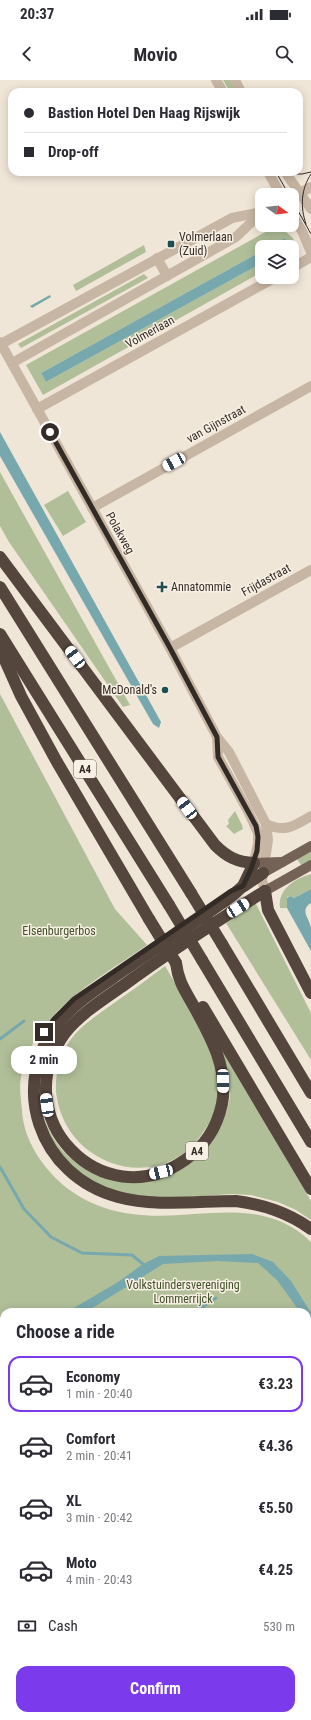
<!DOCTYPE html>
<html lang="en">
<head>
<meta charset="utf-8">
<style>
	:root { --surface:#fff; --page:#f7f7f7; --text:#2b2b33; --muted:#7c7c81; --line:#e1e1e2; --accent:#7c3aed }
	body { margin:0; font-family:"Roboto Condensed",sans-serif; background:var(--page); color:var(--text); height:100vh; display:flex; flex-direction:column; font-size:15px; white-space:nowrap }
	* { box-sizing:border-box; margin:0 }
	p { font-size:13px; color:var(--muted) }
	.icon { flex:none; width:22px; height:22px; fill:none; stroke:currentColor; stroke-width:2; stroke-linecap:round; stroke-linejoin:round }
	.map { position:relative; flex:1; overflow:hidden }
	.panel { position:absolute; left:0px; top:1228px; width:311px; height:412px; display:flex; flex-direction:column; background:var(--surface); border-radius:12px 12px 0 0; box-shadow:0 2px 10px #0003 }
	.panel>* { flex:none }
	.guide { position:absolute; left:8px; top:8px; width:295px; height:88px; border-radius:12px; box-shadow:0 2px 10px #0003; display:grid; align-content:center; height:88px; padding:0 16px; background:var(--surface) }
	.needle { width:26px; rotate:104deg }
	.controls { position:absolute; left:255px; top:108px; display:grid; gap:8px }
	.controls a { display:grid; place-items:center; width:44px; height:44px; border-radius:8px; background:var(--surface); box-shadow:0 2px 10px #0003; font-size:20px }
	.end { position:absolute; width:18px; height:18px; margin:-9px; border:5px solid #332b26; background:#fff; box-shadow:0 0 0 2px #fff }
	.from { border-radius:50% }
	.bubble { position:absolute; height:28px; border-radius:12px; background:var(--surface); box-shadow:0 2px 10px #0003; font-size:13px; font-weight:700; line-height:28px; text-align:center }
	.car { position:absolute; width:12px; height:24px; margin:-12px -6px; border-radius:5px; box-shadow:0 0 3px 1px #0007; background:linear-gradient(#fff 24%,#345 0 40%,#fff 0 76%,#345 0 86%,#fff 0) }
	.guide b { display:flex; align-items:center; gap:14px; height:38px; font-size:15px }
	.guide b+b { border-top:1px solid var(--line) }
	.guide i { width:10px; height:10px; background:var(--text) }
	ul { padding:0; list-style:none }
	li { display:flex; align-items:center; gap:12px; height:56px; margin:0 8px 6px; padding:0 8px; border:2px solid transparent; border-radius:12px }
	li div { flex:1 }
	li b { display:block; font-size:15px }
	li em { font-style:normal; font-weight:700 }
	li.active { border-color:var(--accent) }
	li>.icon { width:36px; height:36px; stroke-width:1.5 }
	h2 { padding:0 16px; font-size:18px; line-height:48px }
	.pay { display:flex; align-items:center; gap:10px; height:44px; padding:0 16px; font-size:15px }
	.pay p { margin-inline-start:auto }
	.button { display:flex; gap:8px; margin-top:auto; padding:8px 16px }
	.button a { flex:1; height:46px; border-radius:12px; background:var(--accent); color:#fff; font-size:16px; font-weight:700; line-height:46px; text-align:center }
	.status { display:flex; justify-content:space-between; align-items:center; height:28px; padding:0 20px; background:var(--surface); direction:ltr }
	.status svg { height:11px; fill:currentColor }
	header { display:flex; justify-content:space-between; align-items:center; height:52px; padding:0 16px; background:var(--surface); font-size:18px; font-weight:700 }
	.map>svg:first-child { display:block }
</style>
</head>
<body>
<div class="status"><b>20:37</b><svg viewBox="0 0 49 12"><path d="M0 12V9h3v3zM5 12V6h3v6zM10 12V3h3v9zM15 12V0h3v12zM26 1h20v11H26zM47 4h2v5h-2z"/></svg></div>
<header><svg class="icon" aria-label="back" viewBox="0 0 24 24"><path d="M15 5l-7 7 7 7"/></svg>Movio<svg class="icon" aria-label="search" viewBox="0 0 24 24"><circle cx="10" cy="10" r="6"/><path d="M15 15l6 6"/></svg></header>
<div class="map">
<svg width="311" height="1640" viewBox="0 0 311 1640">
	<rect width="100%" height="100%" fill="#f0e6d8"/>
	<g fill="#b0bf98">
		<polygon points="223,0 233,0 239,12 230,12"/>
		<polygon points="278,145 293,158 298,172 292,175 292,167 289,167 285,158 268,167 262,167 262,171 41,293 46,302 262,183 262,192 43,315 26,285"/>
		<polygon points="144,165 146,172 76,211 73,205"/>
		<polygon points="144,194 148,198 21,268 18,264"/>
		<polygon points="0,392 130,625 123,627 9,462 0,446"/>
		<polygon points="68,411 86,442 63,456 44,425"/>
		<path d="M 0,614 L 115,829 L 147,865 C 99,899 33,932 21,997 C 19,1008 21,1019 22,1030 C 23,1053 35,1075 50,1092 C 71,1116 100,1130 132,1134 C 193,1143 260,1112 311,1162 L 311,1514 L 307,1513 L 307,1232 L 4,1232 L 4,1463 L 0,1463 Z"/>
		<polygon points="235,731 242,745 243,749 234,754 226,746 229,744 228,740"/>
		<polygon points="311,772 311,780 301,785 297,779"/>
		<path d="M 311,794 L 311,809 L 294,818 L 290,816 L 287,817 L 287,828 L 280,828 C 278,808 295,799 311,794 Z"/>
		<polygon points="255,822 311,933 311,980 226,843"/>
		<path d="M 165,886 C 175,903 185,919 194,936 C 199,943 205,951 208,959 C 213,971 218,994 219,1006 C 221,1020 212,1040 204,1051 C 162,1117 64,1088 56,1012 C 55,996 59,979 67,965 C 78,947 96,936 114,923 C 131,911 148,899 165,886 Z"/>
		<path d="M 218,962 L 311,1121 L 311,1140 L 296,1130 L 278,1122 L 251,1115 L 232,1114 L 154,1119 L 129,1116 L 85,1101 L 45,1055 L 41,1030 C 47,1047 54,1063 68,1076 C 111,1117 184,1108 215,1057 C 222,1045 229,1029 230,1015 C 231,996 224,979 218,962 Z"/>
		<polygon points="307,1592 311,1593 311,1640 0,1640 0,1610 4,1607 4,1636 307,1636"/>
	</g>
	<g fill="#77a8ad">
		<polygon points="285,158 289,167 268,167"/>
		<polygon points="262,171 262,183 46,302 41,293"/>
		<polygon points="50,215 51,217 32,228 30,226"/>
		<polygon points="0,352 161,642 159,648 153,644 0,376"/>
		<path d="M 311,809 L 311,823 C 299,830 310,839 311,848 C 311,855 311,864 311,871 L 287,828 L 287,818 L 290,816 L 294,818 Z"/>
		<polygon points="252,1174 273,1182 291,1201 311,1233 311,1244 307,1242 307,1232 300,1232 277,1200 258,1183 218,1181 163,1184 86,1232 67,1232 118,1202 143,1184 159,1176"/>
		<polygon points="0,1483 4,1484 4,1522 0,1522"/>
		<polygon points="307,1524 311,1525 311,1565 307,1564"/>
	</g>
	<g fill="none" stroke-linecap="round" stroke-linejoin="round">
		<g stroke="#77a8ad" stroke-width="3">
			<polyline points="0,959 24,941"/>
			<polyline points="0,1087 24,1129 51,1157 82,1173 132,1175 143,1184"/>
			<polyline points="195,1232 216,1218"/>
			<polyline points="307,1326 311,1323"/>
			<polyline points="0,1360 4,1357"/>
		</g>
		<g stroke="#c8b6a4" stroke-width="10">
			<polyline points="216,0 223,12"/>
			<polyline points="235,0 241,12"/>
			<polyline points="268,92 281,115"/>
			<polyline points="285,92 311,129"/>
			<polyline points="292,117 311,107"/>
			<polyline points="292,135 302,151 311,172"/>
			<polyline points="157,178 167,196"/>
			<polyline points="292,188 311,177"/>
			<polyline points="0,262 170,568 217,657 229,672 266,744 268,760 262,800 265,811"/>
			<polyline points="1,264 232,138 262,132"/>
			<polyline points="12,283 236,157 262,132"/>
			<polyline points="37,329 276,197"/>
			<polyline points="92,428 311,306"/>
			<polyline points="170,568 311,490"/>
			<polyline points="217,657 218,677 248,731 258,753 258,763 254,783"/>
			<path d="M 266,744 C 285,753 294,746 311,736"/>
			<polyline points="0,1477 4,1477"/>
			<polyline points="307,1518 311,1518"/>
			<polyline points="0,1534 4,1535"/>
			<polyline points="307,1577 311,1578"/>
		</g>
		<g stroke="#756257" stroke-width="10">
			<polyline points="254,783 282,782"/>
			<polyline points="263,793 311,766"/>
			<polyline points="265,811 311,785"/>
		</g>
		<g stroke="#54453d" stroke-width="12">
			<path d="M 0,477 L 215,765 C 227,777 237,782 254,783 L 243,806 L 233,815 C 194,844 153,869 114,897 C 95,910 75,923 60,941 C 7,1004 39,1096 118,1117 C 154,1127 199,1121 236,1121 C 264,1125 287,1132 311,1149"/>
			<polyline points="0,507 191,813"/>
			<polyline points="0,554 169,825"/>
			<polyline points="0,569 21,616 57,682 149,839"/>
			<polyline points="244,806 263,793"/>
			<polyline points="265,811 268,830 311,913"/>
			<polyline points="222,864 311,1013"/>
			<polyline points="202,880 311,1062"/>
			<path d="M 176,883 C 178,900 184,909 192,923 C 209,954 229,987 222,1024 C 217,1047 204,1067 185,1080 C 102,1138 4,1037 65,953 C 80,934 104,919 124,905 C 169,872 217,841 265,811"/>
			<polyline points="203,927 311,1109"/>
		</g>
		<g stroke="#332b26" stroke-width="1">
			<polyline points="276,92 289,115"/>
			<polyline points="284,92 286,94 302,94 311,92"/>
			<polyline points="292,120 311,154"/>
			<path d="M 306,144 C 300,127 301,109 311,94"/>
			<polyline points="0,1545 4,1545"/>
			<polyline points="307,1593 311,1593"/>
		</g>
		<g stroke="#54453d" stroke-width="12">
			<polyline points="191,813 222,864"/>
			<polyline points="169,825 202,880"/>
			<polyline points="149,839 176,883"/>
		</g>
	</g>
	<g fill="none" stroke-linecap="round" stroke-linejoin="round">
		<polyline stroke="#332b26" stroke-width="5" points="44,952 54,939 74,919 231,811 243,806 251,789 257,771 258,757 256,746 218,677 217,657 170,568 50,352"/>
	</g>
	<g fill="#1c4e54" stroke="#f8f0e4" stroke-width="1.5">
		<rect x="167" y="160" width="8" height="8" rx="2"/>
		<path d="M160 501h4v4h4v4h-4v4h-4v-4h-4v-4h4z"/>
		<circle cx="165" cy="610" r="4"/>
	</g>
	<g text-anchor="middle" stroke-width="3" stroke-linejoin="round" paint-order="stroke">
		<g fill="#f8f0e4" stroke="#6e665f" stroke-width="1">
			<rect x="74" y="680" width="22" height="18" rx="3"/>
			<rect x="186" y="1062" width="22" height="18" rx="3"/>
		</g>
		<g font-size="11" font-weight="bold" fill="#332b26">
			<text x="85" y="693">A4</text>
			<text x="197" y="1075">A4</text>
		</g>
		<g font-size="12" fill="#332b26" stroke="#f8f0e4" text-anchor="start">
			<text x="179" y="161">Volmerlaan<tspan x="179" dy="14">(Zuid)</tspan></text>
			<text x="171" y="511">Annatommie</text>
			<text x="157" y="614" text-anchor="end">McDonald's</text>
		</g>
		<g font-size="12" fill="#332b26" stroke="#f8f0e4">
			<text transform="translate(150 252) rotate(-29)" y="4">Volmerlaan</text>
			<text transform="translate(216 344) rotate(-29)" y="4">van Gijnstraat</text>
			<text transform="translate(120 453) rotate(61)" y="4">Polakweg</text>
			<text transform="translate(266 500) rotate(-29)" y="4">Frijdastraat</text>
		</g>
		<g font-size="12" fill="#41512a" stroke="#f8f0e4">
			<text x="59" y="855">Elsenburgerbos</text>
			<text x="183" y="1209">Volkstuindersvereniging<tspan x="183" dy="14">Lommerrijck</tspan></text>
		</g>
	</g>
</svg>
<div class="controls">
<a><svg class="needle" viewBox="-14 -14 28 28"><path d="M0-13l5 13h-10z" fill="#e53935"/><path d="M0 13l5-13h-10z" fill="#7c7c81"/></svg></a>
<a><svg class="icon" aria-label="layers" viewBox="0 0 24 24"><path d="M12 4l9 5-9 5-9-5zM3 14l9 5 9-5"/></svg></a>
</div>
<i class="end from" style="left:50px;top:352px"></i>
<i class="end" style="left:44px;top:952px"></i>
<div class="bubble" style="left:11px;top:966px;width:66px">2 min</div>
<i class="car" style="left:174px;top:382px;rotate:241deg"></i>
<i class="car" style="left:75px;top:577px;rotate:323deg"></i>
<i class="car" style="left:187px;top:728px;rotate:323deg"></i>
<i class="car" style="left:238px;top:828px;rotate:58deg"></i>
<i class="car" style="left:223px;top:1001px;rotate:179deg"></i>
<i class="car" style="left:47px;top:1025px;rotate:352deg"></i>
<i class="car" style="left:161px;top:1092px;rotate:257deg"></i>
<div class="guide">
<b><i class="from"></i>Bastion Hotel Den Haag Rijswijk</b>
<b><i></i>Drop-off</b>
</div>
<section class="panel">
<h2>Choose a ride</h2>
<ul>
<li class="active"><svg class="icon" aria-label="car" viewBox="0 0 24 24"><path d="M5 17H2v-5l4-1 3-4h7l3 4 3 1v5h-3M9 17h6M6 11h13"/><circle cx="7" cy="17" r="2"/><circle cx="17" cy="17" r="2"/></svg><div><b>Economy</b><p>1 min · 20:40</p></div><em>€3.23</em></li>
<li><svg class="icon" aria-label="car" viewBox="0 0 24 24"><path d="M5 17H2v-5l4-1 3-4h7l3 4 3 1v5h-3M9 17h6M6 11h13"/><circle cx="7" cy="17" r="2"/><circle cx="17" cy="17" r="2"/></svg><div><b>Comfort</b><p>2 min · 20:41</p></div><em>€4.36</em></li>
<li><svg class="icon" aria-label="car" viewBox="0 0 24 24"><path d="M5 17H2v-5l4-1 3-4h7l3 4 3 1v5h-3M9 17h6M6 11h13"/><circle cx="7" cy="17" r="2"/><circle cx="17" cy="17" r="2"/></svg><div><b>XL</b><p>3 min · 20:42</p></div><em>€5.50</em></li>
<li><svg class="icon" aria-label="car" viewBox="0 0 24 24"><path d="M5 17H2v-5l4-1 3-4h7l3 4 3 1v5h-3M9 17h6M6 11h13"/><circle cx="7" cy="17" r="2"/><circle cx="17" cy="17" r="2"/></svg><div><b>Moto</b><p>4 min · 20:43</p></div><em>€4.25</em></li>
</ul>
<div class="pay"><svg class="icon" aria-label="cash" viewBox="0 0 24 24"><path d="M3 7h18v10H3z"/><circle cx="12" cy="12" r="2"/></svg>Cash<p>530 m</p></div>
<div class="button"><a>Confirm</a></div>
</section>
</div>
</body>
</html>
